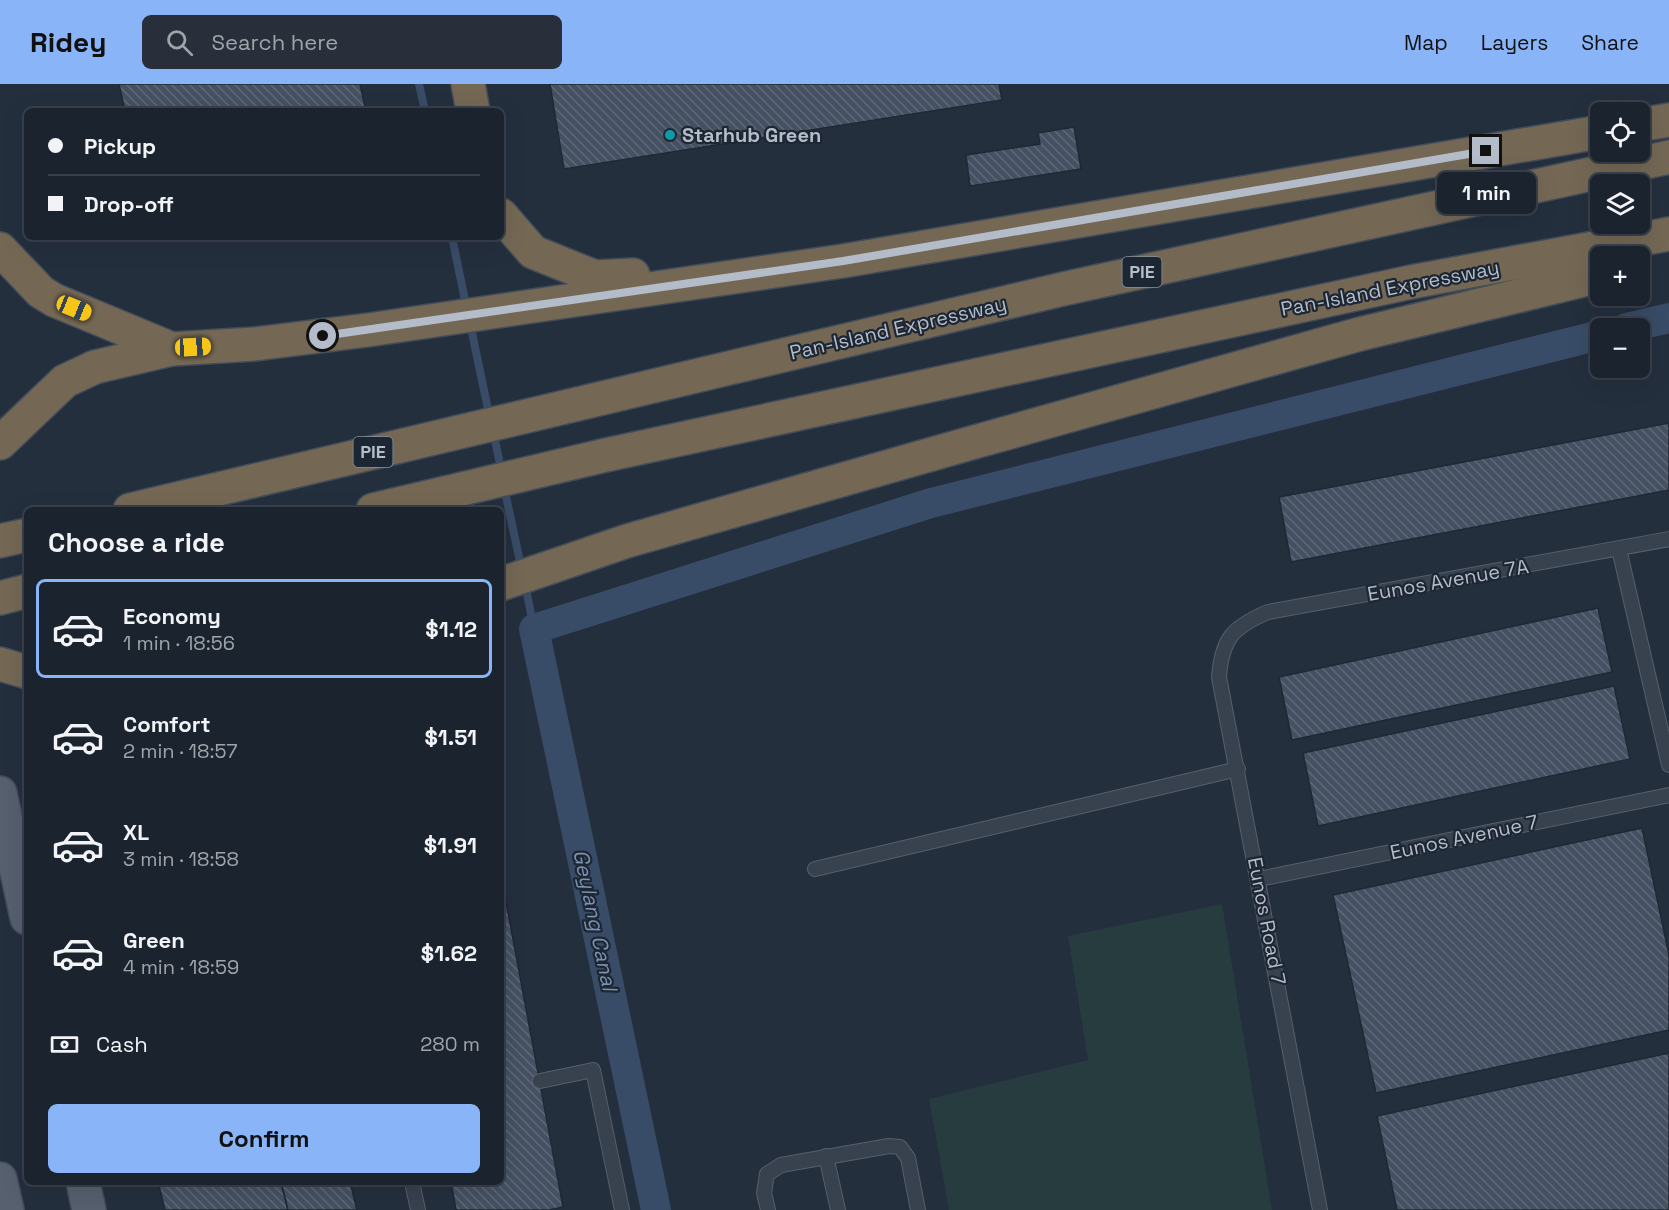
<!DOCTYPE html>
<html lang="en">
<head>
<meta charset="utf-8">
<style>
	:root { --surface:#1b232e; --page:#282f3a; --text:#f1f3f6; --muted:#a0a4aa; --line:#39404a; --accent:#8ab4f8 }
	body { margin:0; font-family:"Space Grotesk",sans-serif; background:var(--page); color:var(--text); height:100vh; display:flex; flex-direction:column; font-size:22px; white-space:nowrap }
	* { box-sizing:border-box; margin:0 }
	p { font-size:20px; color:var(--muted) }
	.icon { flex:none; width:33px; height:33px; fill:none; stroke:currentColor; stroke-width:2; stroke-linecap:round; stroke-linejoin:round }
	.map { position:relative; flex:1; overflow:hidden }
	.panel { position:absolute; left:24px; top:423px; width:480px; height:678px; display:flex; flex-direction:column; background:var(--surface); border-radius:9px; box-shadow:0 6px 24px #0002,0 0 0 2px var(--line) }
	.panel>* { flex:none }
	.banner { position:absolute; left:24px; top:24px; width:480px; height:132px; border-radius:9px; box-shadow:0 6px 24px #0002,0 0 0 2px var(--line); display:grid; align-content:center; height:132px; padding:0 24px; background:var(--surface) }
	.controls { position:absolute; left:1590px; top:18px; display:grid; gap:12px }
	.controls a { display:grid; place-items:center; width:60px; height:60px; border-radius:9px; background:var(--surface); box-shadow:0 6px 24px #0002,0 0 0 2px var(--line); font-size:30px }
	.end { position:absolute; width:27px; height:27px; margin:-14px; border:8px solid #b4bcc9; background:#111; box-shadow:0 0 0 3px #111 }
	.from { border-radius:50% }
	.bubble { position:absolute; height:42px; border-radius:9px; background:var(--surface); box-shadow:0 6px 24px #0002,0 0 0 2px var(--line); font-size:20px; font-weight:600; line-height:42px; text-align:center }
	.car { position:absolute; width:18px; height:36px; margin:-18px -9px; border-radius:8px; box-shadow:0 0 4px 2px #0007; background:linear-gradient(#f5c518 24%,#345 0 40%,#f5c518 0 76%,#345 0 86%,#f5c518 0) }
	.banner b { display:flex; align-items:center; gap:21px; height:57px; font-size:22px }
	.banner b+b { border-top:2px solid var(--line) }
	.banner i { width:15px; height:15px; background:var(--text) }
	ul { padding:0; list-style:none }
	li { display:flex; align-items:center; gap:18px; height:99px; margin:0 12px 9px; padding:0 12px; border:3px solid transparent; border-radius:9px }
	li div { flex:1 }
	li b { display:block; font-size:22px }
	li em { font-style:normal; font-weight:600 }
	li.selected { border-color:var(--accent) }
	li>.icon { width:54px; height:54px; stroke-width:1.5 }
	h2 { padding:0 24px; font-size:27px; line-height:72px }
	.pay { display:flex; align-items:center; gap:15px; height:66px; padding:0 24px; font-size:22px }
	.pay p { margin-inline-start:auto }
	.action { display:flex; gap:12px; margin-top:auto; padding:12px 24px }
	.action a { flex:1; height:69px; border-radius:9px; background:var(--accent); color:#111; font-size:24px; font-weight:600; line-height:69px; text-align:center }
	header { display:flex; align-items:center; gap:36px; box-sizing:border-box; height:84px; padding:0 30px; background:var(--accent); color:#111 }
	header strong { font-size:28px }
	nav { display:flex; gap:33px; margin-inline-start:auto; font-size:21px }
	.search { width:420px; height:54px; background:var(--page); display:flex; align-items:center; gap:15px; box-sizing:border-box; padding:0 21px; border-radius:9px; color:var(--muted); font-size:22px }
	.map>svg:first-child { display:block }
</style>
</head>
<body>
<header>
<strong>Ridey</strong>
<div class="search"><svg class="icon" aria-label="search" viewBox="0 0 24 24"><circle cx="10" cy="10" r="6"/><path d="M15 15l6 6"/></svg>Search here</div>
<nav><a>Map</a><a>Layers</a><a>Share</a></nav>
</header>
<div class="map">
<svg width="1669" height="1126" viewBox="0 0 1669 1126">
	<defs>
		<pattern id="building-back-hatch" width="6" height="6" patternUnits="userSpaceOnUse" patternTransform="scale(1.5)"><rect width="6" height="6" fill="#455162"/><path d="M-1 5l2 2M0 0l6 6M5-1l2 2" fill="none" stroke="#5d6877"/></pattern>
	</defs>
	<rect width="100%" height="100%" fill="#242f3e"/>
	<polygon fill="#263c3f" points="1222,820 1272,1126 949,1126 929,1015 1088,976 1068,852"/>
	<g fill="none" stroke-linecap="round" stroke-linejoin="round">
		<g stroke="#394c67" stroke-width="8">
			<polyline points="419,0 425,27"/>
			<polyline points="452,153 467,226"/>
			<polyline points="470,239 490,335"/>
			<polyline points="493,347 502,390"/>
			<polyline points="504,403 522,487"/>
			<polyline points="525,500 534,545"/>
		</g>
		<g stroke="#394c67" stroke-width="30">
			<polyline points="1626,244 1669,234"/>
			<polyline points="656,1126 534,545 931,419 1600,251"/>
		</g>
	</g>
	<g fill="url(#building-back-hatch)" stroke="#1f2835" stroke-width="1.5">
		<polygon points="119,0 360,0 366,27 125,27"/>
		<polygon points="550,0 999,0 1002,16 564,85"/>
		<polygon points="1074,43 1081,85 970,102 966,71 1040,60 1038,49"/>
		<polygon points="1669,339 1669,406 1291,478 1279,413"/>
		<polygon points="1598,524 1612,588 1292,656 1279,593"/>
		<polygon points="1614,602 1630,675 1318,742 1303,669"/>
		<polygon points="1642,744 1669,871 1669,946 1376,1009 1333,811"/>
		<polygon points="501,791 563,1123 549,1126 456,1126 451,1098 501,1098"/>
		<polygon points="1669,969 1669,1126 1397,1126 1377,1032"/>
		<polygon points="158,1098 281,1098 288,1126 165,1126"/>
		<polygon points="281,1098 350,1098 357,1126 288,1126"/>
	</g>
	<g fill="none" stroke-linecap="round" stroke-linejoin="round">
		<defs>
			<g id="service">
				<polyline points="1619,465 1669,681"/>
				<polyline points="815,785 1238,685"/>
				<polyline points="1259,795 1669,711"/>
				<polyline points="540,997 593,986 622,1126"/>
				<polyline points="826,1072 838,1126"/>
				<polyline points="412,1098 418,1126"/>
				<polyline points="768,1126 764,1109 767,1090 781,1081 889,1062 900,1063 908,1074 918,1126"/>
				<path d="M 1320,1126 L 1219,593 C 1222,554 1233,543 1268,528 L 1669,455"/>
			</g>
			<g id="primary">
				<polyline points="0,709 27,834"/>
				<polyline points="0,1095 7,1126"/>
				<polyline points="83,1098 89,1126"/>
			</g>
			<g id="motorway">
				<polyline points="468,0 473,27"/>
				<polyline points="1640,41 1669,36"/>
				<polyline points="501,131 533,168 595,193 633,191"/>
				<polyline points="0,165 41,208 54,216 172,265"/>
				<polyline points="0,359 65,297 95,283 172,265 255,260 368,246 843,177 1600,48"/>
				<polyline points="130,426 1063,205 1669,73"/>
				<polyline points="373,426 606,371 1411,198 1669,150"/>
				<polyline points="0,457 27,451"/>
				<polyline points="501,500 627,457 971,359 1360,250 1600,192"/>
				<polyline points="0,514 27,507"/>
				<polyline points="0,580 27,588"/>
			</g>
		</defs>
		<use href="#service" stroke="#565f6c" stroke-width="16"/>
		<use href="#primary" stroke="#414a57" stroke-width="36"/>
		<use href="#motorway" stroke="#434c59" stroke-width="36"/>
		<use href="#service" stroke="#38414e" stroke-width="14"/>
		<use href="#primary" stroke="#56606e" stroke-width="33"/>
		<use href="#motorway" stroke="#746855" stroke-width="33"/>
	</g>
	<g fill="none" stroke-linecap="round" stroke-linejoin="round">
		<polyline stroke="#b4bcc9" stroke-width="8" points="323,252 843,177 1486,67"/>
	</g>
	<circle fill="#0f9aa8" stroke="#1d2633" stroke-width="2" cx="670" cy="51" r="6"/>
	<g text-anchor="middle" stroke-width="4.5" stroke-linejoin="round" paint-order="stroke">
		<g fill="#1d2633" stroke="#878f9c" stroke-width="1.5">
			<rect x="1122.5" y="173" width="39" height="30" rx="4.5"/>
			<rect x="353.5" y="353" width="39" height="30" rx="4.5"/>
		</g>
		<g font-size="18" font-weight="bold" fill="#b4bcc9">
			<text x="1142" y="194">PIE</text>
			<text x="373" y="374">PIE</text>
		</g>
		<g font-size="20" font-weight="bold" fill="#b4bcc9" stroke="#1d2633" text-anchor="start">
			<text x="682" y="58">Starhub Green</text>
		</g>
		<g font-size="20" fill="#b4bcc9" stroke="#1d2633">
			<text transform="translate(1390 204) rotate(-11)" y="7">Pan-Island Expressway</text>
			<text transform="translate(898 244) rotate(-13)" y="7">Pan-Island Expressway</text>
			<text transform="translate(1448 496) rotate(-10)" y="7">Eunos Avenue 7A</text>
			<text transform="translate(1464 753) rotate(-12)" y="7">Eunos Avenue 7</text>
			<text transform="translate(1267 837) rotate(79)" y="7">Eunos Road 7</text>
		</g>
		<g font-size="21" font-style="italic" fill="#7c92b1" stroke="#1d2633">
			<text transform="translate(595 836) rotate(78)" y="7">Geylang Canal</text>
		</g>
	</g>
</svg>
<div class="controls">
<a><svg class="icon" aria-label="locate" viewBox="0 0 24 24"><circle cx="12" cy="12" r="6"/><path d="M12 2v4M12 18v4M2 12h4M18 12h4"/></svg></a>
<a><svg class="icon" aria-label="layers" viewBox="0 0 24 24"><path d="M12 4l9 5-9 5-9-5zM3 14l9 5 9-5"/></svg></a>
<a>+</a>
<a>−</a>
</div>
<i class="end from" style="left:323px;top:252px"></i>
<i class="end" style="left:1486px;top:67px"></i>
<div class="bubble" style="left:1437px;top:88px;width:99px">1 min</div>
<i class="car" style="left:74px;top:224px;rotate:112deg"></i>
<i class="car" style="left:193px;top:263px;rotate:87deg"></i>
<div class="banner">
<b><i class="from"></i>Pickup</b>
<b><i></i>Drop-off</b>
</div>
<section class="panel">
<h2>Choose a ride</h2>
<ul>
<li class="selected"><svg class="icon" aria-label="car" viewBox="0 0 24 24"><path d="M5 17H2v-5l4-1 3-4h7l3 4 3 1v5h-3M9 17h6M6 11h13"/><circle cx="7" cy="17" r="2"/><circle cx="17" cy="17" r="2"/></svg><div><b>Economy</b><p>1 min · 18:56</p></div><em>$1.12</em></li>
<li><svg class="icon" aria-label="car" viewBox="0 0 24 24"><path d="M5 17H2v-5l4-1 3-4h7l3 4 3 1v5h-3M9 17h6M6 11h13"/><circle cx="7" cy="17" r="2"/><circle cx="17" cy="17" r="2"/></svg><div><b>Comfort</b><p>2 min · 18:57</p></div><em>$1.51</em></li>
<li><svg class="icon" aria-label="car" viewBox="0 0 24 24"><path d="M5 17H2v-5l4-1 3-4h7l3 4 3 1v5h-3M9 17h6M6 11h13"/><circle cx="7" cy="17" r="2"/><circle cx="17" cy="17" r="2"/></svg><div><b>XL</b><p>3 min · 18:58</p></div><em>$1.91</em></li>
<li><svg class="icon" aria-label="car" viewBox="0 0 24 24"><path d="M5 17H2v-5l4-1 3-4h7l3 4 3 1v5h-3M9 17h6M6 11h13"/><circle cx="7" cy="17" r="2"/><circle cx="17" cy="17" r="2"/></svg><div><b>Green</b><p>4 min · 18:59</p></div><em>$1.62</em></li>
</ul>
<div class="pay"><svg class="icon" aria-label="cash" viewBox="0 0 24 24"><path d="M3 7h18v10H3z"/><circle cx="12" cy="12" r="2"/></svg>Cash<p>280 m</p></div>
<div class="action"><a>Confirm</a></div>
</section>
</div>
</body>
</html>
